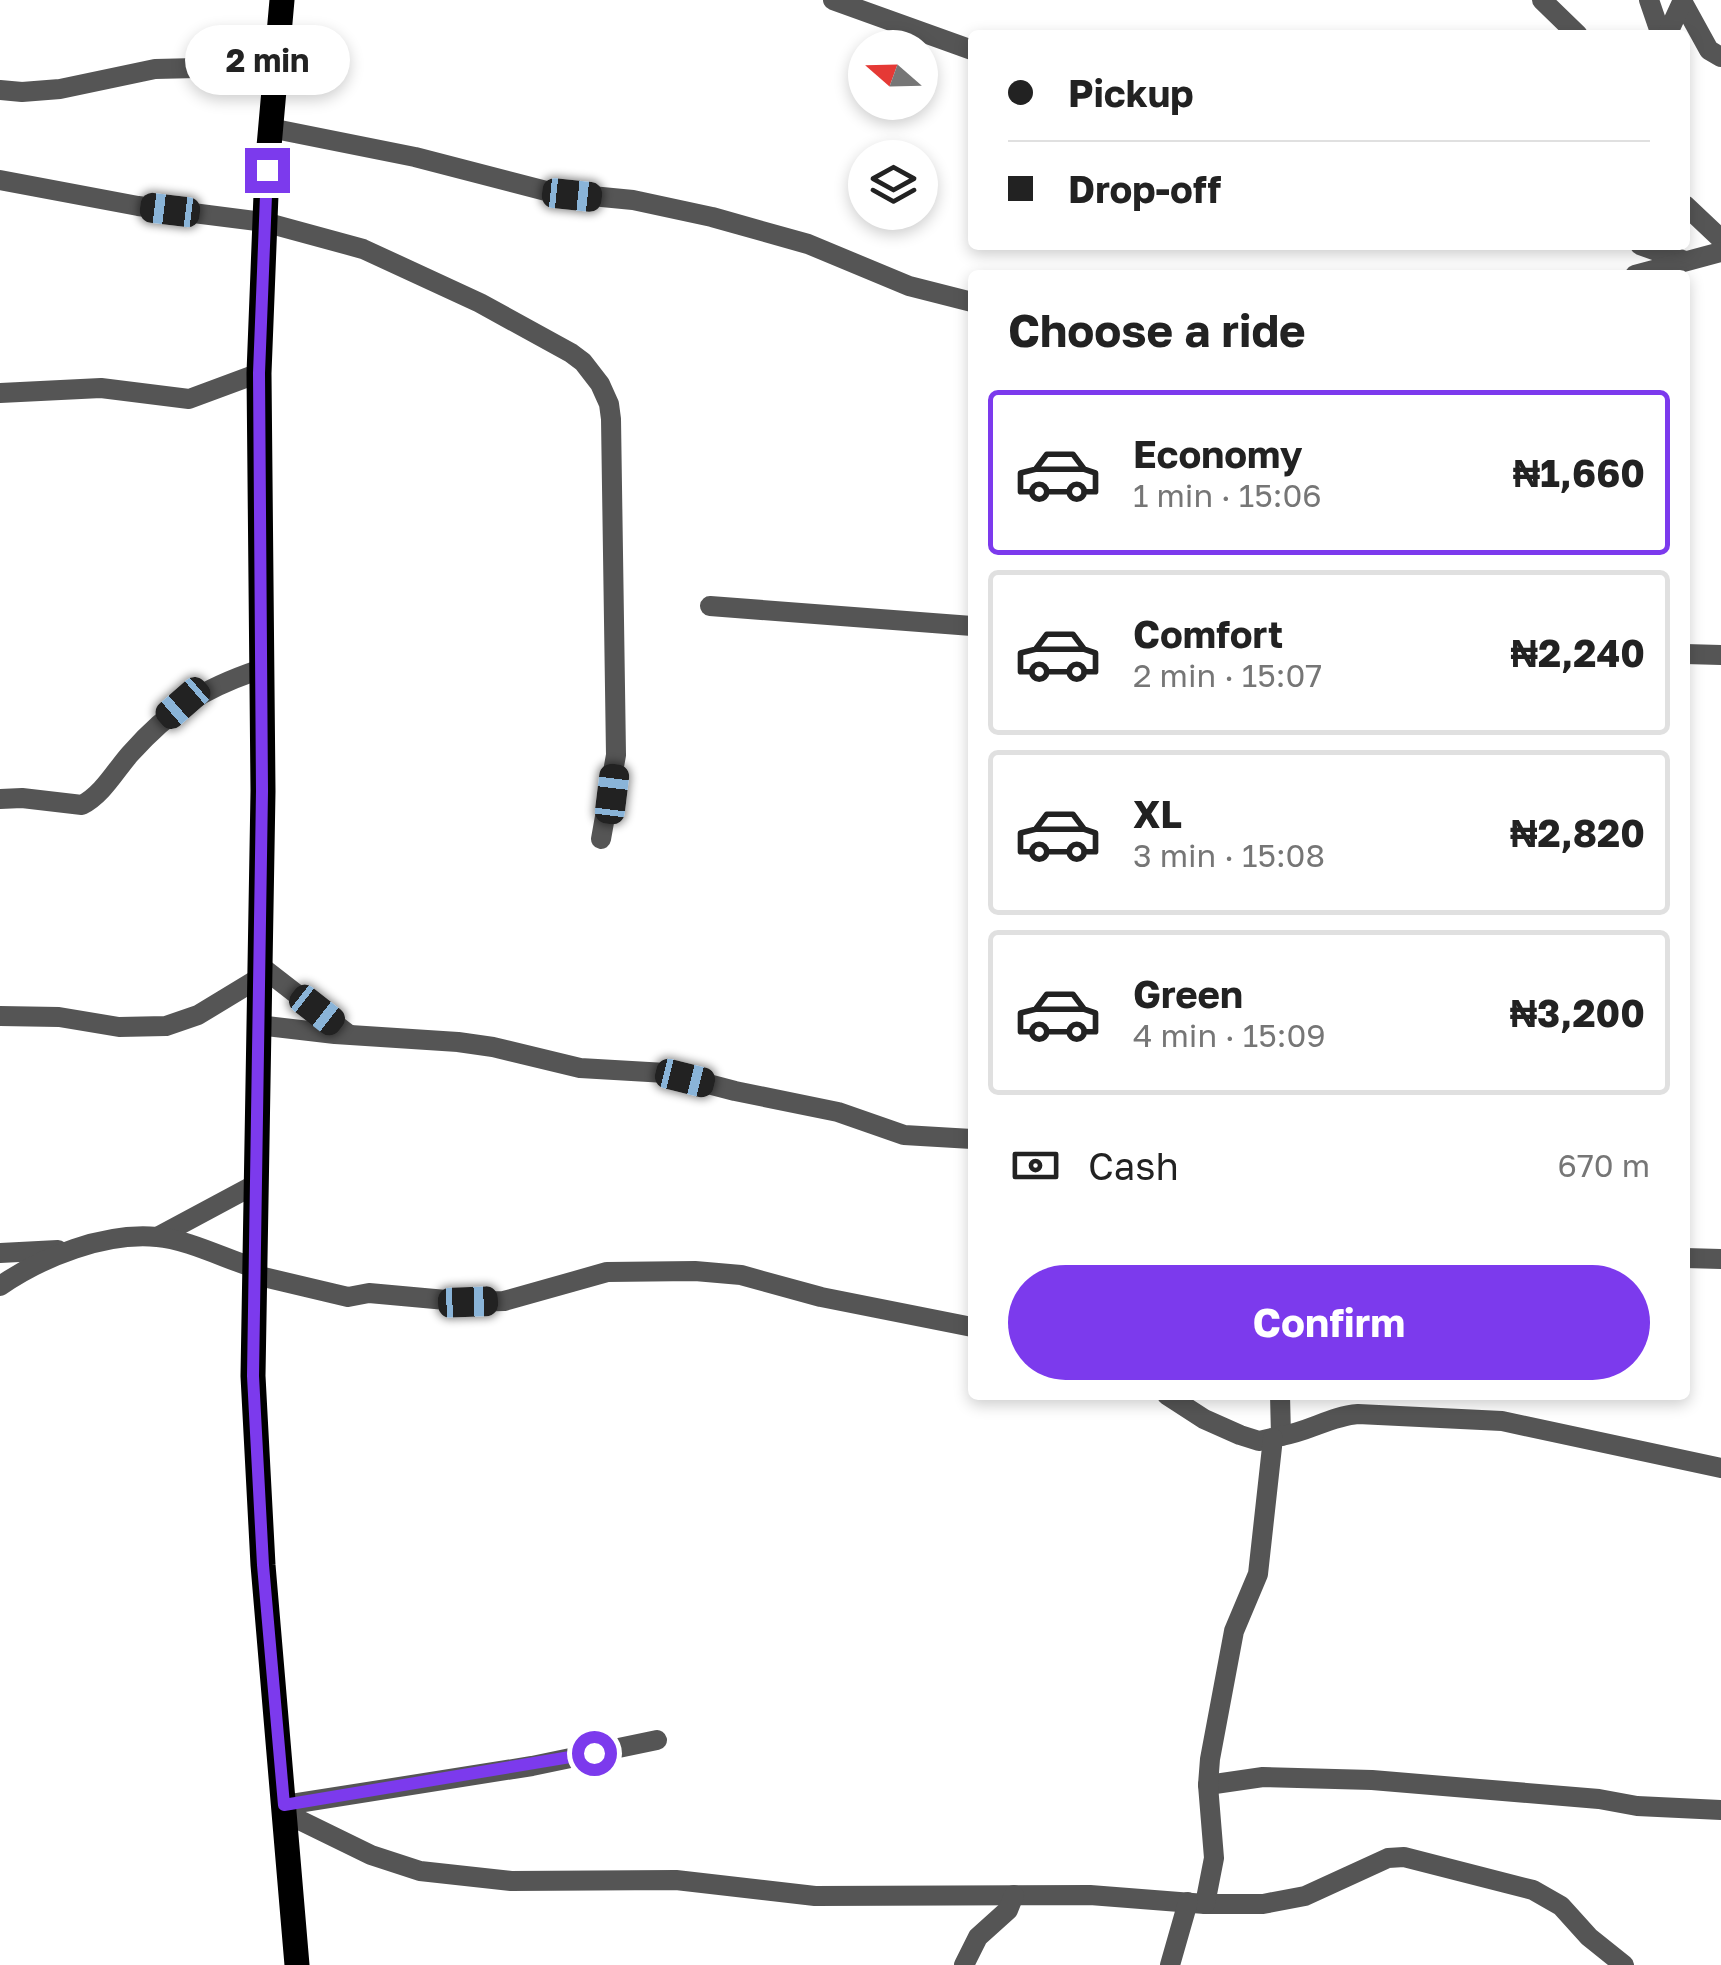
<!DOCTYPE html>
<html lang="en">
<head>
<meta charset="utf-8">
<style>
	:root { --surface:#fff; --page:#f6f6f6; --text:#222; --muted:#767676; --line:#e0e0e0; --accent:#7c3aed }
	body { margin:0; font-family:"Golos Text",sans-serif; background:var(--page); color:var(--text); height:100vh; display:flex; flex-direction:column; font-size:38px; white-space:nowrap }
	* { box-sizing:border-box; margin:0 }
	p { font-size:32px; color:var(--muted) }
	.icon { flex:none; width:55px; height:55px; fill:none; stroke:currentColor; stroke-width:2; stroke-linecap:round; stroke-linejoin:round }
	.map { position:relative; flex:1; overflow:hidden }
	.panel { position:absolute; left:968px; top:270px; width:722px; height:1130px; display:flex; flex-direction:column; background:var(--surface); border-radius:10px; box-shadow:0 5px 15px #0003 }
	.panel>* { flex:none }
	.guide { position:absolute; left:968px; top:30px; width:722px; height:220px; border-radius:10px; box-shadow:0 5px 15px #0003; display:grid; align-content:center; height:220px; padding:0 40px; background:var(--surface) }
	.needle { width:65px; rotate:290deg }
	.fabs { position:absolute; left:848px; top:30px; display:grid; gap:20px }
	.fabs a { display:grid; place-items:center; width:90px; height:90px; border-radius:50%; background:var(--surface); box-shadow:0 5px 15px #0003; font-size:50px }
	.end { position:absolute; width:45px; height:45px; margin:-22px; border:12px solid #7c3aed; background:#fff; box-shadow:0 0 0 5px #fff }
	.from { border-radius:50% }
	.bubble { position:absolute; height:70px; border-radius:35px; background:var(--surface); box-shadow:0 5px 15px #0003; font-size:32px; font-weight:700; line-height:70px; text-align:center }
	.car { position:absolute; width:30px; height:60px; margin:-30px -15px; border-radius:12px; box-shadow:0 0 8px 2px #0007; background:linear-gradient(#222 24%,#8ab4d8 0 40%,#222 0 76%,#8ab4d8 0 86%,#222 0) }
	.guide b { display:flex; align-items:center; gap:35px; height:95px; font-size:38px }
	.guide b+b { border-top:2px solid var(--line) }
	.guide i { width:25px; height:25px; background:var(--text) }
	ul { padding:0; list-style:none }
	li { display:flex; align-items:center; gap:30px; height:165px; margin:0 20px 15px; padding:0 20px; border:5px solid var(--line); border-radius:10px }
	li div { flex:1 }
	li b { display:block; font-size:38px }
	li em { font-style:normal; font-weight:700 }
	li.on { border-color:var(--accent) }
	li>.icon { width:90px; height:90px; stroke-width:1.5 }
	h2 { padding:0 40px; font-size:45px; line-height:120px }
	.pay { display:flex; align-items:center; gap:25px; height:110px; padding:0 40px; font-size:38px }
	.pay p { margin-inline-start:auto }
	.action { display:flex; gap:20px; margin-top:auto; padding:20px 40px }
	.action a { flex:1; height:115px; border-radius:60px; background:var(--accent); color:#fff; font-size:40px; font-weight:700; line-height:115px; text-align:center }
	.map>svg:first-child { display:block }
</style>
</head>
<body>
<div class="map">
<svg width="1721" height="1965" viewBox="0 0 1721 1965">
	<rect width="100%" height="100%" fill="#fff"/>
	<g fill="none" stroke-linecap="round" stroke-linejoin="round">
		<g stroke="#555" stroke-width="20">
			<polyline points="833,0 972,50"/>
			<polyline points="1542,0 1578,35"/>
			<polyline points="1649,0 1661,35"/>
			<polyline points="1682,1 1709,50 1721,57"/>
			<polyline points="1667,35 1683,0"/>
			<polyline points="0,90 22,92 60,89 155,69 197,68 228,52 278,44"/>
			<polyline points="270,128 415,157 550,192 633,200 712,217 808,244 909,286 972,302"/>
			<polyline points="0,180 138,206 264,222 363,249 480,303 571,353 583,362 600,384 609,404 611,419 616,755 601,839"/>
			<polyline points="1685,205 1721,239"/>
			<polyline points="1640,245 1685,261"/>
			<polyline points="1635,275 1721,252"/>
			<polyline points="0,393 101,388 189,399 259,373"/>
			<polyline points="710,606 972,626"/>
			<polyline points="1685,654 1721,655"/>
			<path d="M 0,799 L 22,798 L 82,805 C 103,794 115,771 130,754 C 170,709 204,688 261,669"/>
			<polyline points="259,965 348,1034"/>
			<polyline points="0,1016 59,1017 119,1027 166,1026 198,1015 259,978"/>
			<polyline points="258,1025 335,1034 458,1042 493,1047 580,1068 666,1073 735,1091 838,1112 904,1135 972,1139"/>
			<polyline points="159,1236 256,1184"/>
			<polyline points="0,1253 58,1250"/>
			<polyline points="1685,1258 1721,1259"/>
			<polyline points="255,1275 348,1297 369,1293 468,1302 504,1301 607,1272 695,1271 741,1275 821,1297 972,1327"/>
			<path d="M 0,1286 C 42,1257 105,1232 157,1237 C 186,1239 226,1259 255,1268"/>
			<polyline points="1167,1395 1204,1419 1240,1435 1259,1441 1281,1436 1280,1395"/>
			<path d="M 1281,1436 C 1308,1432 1331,1416 1358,1414 L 1502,1421 L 1721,1468"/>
			<polyline points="1208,1785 1263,1777 1372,1780 1599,1799 1637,1806 1721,1810"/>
			<polyline points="285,1805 532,1766 657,1740"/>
			<polyline points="285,1813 371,1855 420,1871 511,1881 676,1880 815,1896 1090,1895 1205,1904 1263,1904 1305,1896 1388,1858 1404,1857 1533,1890 1561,1906 1589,1937 1624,1965"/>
			<polyline points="1205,1904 1214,1858 1208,1785 1210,1759 1234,1631 1258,1574 1273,1438"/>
			<polyline points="964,1965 978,1937 1008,1910 1014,1895"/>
			<polyline points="1170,1965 1188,1902"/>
		</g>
		<polyline stroke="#000" stroke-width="25" points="282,0 267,169 259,373 263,791 253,1376 263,1565 297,1965"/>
	</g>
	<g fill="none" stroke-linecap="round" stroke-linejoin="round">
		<polyline stroke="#7c3aed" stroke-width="12" points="267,170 259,373 262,791 253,1376 263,1565 284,1805 594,1753"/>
	</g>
</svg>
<div class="fabs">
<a><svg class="needle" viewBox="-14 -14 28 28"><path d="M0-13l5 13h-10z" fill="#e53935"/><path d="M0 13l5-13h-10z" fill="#767676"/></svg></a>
<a><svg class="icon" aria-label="layers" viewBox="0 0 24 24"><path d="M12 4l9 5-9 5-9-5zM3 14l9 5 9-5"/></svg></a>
</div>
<i class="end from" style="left:594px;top:1753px"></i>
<i class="end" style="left:267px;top:170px"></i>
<div class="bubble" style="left:185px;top:25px;width:165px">2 min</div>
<i class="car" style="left:572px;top:195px;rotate:96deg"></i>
<i class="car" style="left:170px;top:210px;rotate:277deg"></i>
<i class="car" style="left:183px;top:703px;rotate:229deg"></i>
<i class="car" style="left:612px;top:794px;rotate:7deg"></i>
<i class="car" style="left:317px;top:1010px;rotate:128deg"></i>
<i class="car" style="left:685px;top:1078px;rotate:104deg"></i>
<i class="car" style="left:468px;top:1302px;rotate:88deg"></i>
<div class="guide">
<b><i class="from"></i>Pickup</b>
<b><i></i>Drop-off</b>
</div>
<section class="panel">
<h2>Choose a ride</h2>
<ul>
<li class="on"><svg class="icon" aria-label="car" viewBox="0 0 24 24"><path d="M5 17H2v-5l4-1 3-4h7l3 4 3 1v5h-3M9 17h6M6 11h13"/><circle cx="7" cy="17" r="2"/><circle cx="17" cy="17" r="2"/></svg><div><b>Economy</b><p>1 min · 15:06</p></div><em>₦1,660</em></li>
<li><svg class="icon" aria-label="car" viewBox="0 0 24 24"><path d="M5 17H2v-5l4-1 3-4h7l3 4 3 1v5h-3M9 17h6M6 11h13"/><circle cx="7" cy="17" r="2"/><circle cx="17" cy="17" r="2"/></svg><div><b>Comfort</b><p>2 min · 15:07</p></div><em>₦2,240</em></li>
<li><svg class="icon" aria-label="car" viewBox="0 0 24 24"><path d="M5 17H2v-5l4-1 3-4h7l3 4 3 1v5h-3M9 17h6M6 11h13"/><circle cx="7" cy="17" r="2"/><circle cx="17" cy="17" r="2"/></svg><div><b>XL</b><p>3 min · 15:08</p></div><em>₦2,820</em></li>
<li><svg class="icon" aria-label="car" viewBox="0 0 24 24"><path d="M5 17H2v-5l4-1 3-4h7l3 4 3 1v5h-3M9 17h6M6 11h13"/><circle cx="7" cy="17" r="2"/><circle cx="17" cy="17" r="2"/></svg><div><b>Green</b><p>4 min · 15:09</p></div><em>₦3,200</em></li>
</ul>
<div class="pay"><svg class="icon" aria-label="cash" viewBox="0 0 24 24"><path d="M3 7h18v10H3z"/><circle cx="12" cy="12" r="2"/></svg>Cash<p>670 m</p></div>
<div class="action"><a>Confirm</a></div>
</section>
</div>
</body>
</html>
